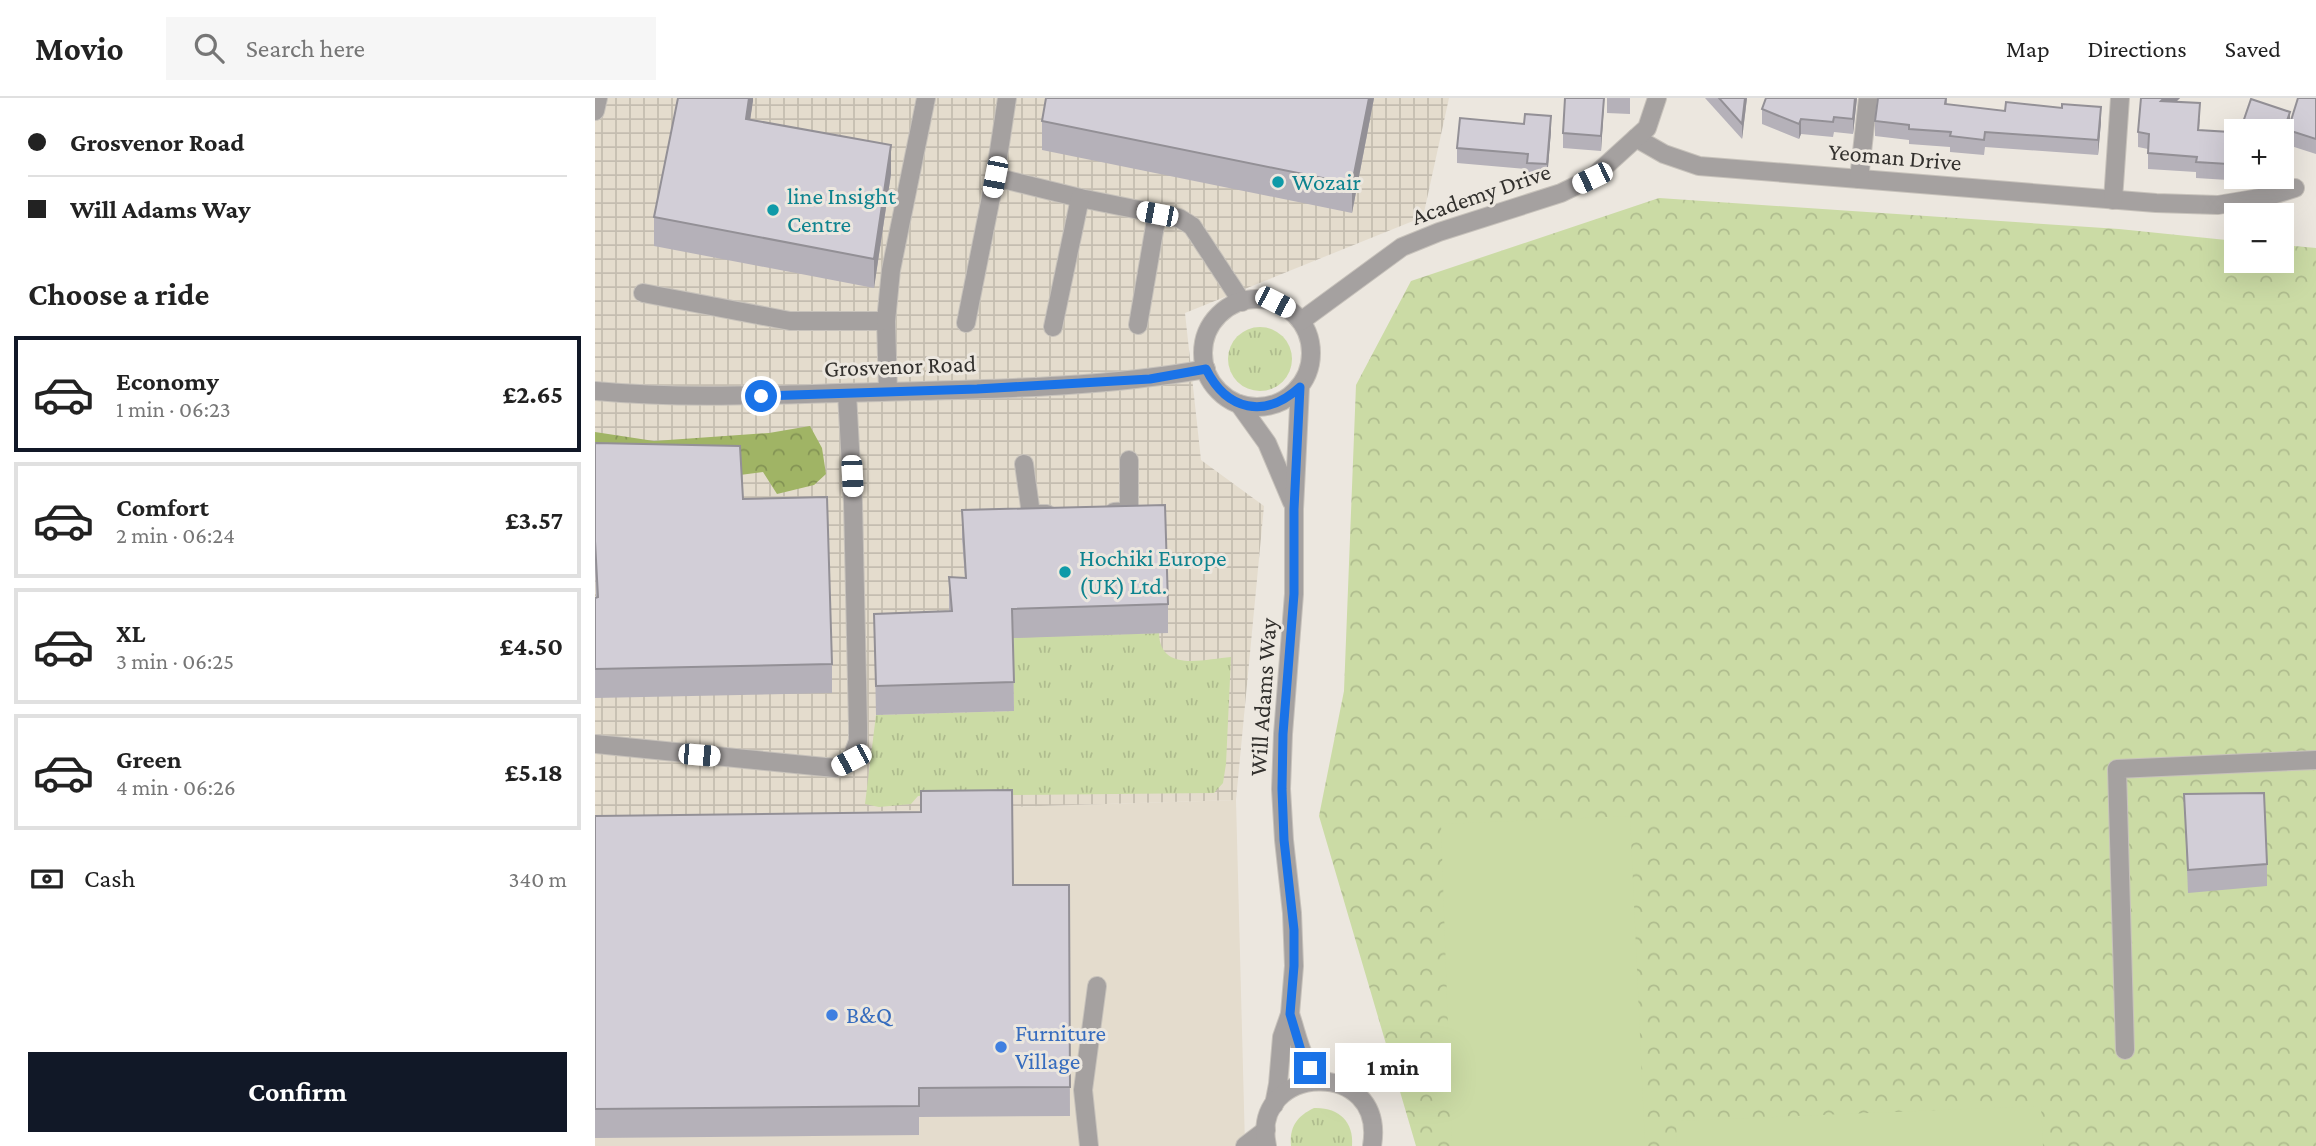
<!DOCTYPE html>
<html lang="en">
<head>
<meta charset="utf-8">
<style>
	:root { --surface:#fff; --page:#f6f6f6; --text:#222; --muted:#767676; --line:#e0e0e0; --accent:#111827 }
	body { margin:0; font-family:"Crimson Pro",serif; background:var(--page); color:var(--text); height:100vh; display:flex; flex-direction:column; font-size:26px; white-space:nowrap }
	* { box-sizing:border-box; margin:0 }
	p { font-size:23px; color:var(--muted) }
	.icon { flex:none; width:38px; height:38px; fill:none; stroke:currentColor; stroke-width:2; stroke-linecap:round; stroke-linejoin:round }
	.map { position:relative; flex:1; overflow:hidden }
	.sheet { display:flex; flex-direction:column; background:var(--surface); width:595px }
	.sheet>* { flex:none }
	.top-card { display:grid; align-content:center; height:154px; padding:0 28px; background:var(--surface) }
	.controls { position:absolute; left:1629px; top:21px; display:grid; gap:14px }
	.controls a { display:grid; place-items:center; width:70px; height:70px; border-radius:0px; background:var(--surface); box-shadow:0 7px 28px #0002; font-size:35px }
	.end { position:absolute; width:32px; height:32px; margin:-16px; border:9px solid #1a73e8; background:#fff; box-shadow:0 0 0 4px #fff }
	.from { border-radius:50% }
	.bubble { position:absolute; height:49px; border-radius:0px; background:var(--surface); box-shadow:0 7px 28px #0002; font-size:23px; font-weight:700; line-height:49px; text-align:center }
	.car { position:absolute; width:21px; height:42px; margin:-21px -10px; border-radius:9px; box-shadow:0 0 5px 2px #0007; background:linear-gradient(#fff 24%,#345 0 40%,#fff 0 76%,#345 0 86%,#fff 0) }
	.top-card b { display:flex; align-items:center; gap:24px; height:66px; font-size:26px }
	.top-card b+b { border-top:2px solid var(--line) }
	.top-card i { width:18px; height:18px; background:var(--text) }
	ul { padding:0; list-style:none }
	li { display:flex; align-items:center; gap:21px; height:116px; margin:0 14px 10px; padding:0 14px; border:4px solid var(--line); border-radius:0px }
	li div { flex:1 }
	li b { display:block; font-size:26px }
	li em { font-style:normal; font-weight:700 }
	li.current { border-color:var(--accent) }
	li>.icon { width:63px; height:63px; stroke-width:1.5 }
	h2 { padding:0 28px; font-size:32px; line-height:84px }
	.pay { display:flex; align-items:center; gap:18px; height:77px; padding:0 28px; font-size:26px }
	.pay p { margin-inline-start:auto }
	.cta { display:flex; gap:14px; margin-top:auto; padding:14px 28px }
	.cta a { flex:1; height:80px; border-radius:0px; background:var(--accent); color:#fff; font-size:28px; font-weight:700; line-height:80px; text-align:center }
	header { display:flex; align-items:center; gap:42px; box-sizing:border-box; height:98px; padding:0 35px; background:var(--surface); border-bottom:2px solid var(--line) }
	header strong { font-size:33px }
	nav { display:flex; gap:38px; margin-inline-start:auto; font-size:24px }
	.search { width:490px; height:63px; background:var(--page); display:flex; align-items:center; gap:18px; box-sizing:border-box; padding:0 24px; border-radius:0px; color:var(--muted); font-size:26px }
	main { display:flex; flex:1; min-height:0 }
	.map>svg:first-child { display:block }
</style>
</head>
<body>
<header>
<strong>Movio</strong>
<div class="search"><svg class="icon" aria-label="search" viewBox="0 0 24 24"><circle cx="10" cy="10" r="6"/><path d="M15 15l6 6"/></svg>Search here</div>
<nav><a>Map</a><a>Directions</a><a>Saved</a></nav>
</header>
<main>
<section class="sheet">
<div class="top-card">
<b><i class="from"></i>Grosvenor Road</b>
<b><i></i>Will Adams Way</b>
</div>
<h2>Choose a ride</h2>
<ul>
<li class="current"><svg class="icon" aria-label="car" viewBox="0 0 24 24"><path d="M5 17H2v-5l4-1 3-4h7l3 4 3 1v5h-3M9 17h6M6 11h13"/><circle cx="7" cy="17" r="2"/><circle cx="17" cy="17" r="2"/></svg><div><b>Economy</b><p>1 min · 06:23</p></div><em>£2.65</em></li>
<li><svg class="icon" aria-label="car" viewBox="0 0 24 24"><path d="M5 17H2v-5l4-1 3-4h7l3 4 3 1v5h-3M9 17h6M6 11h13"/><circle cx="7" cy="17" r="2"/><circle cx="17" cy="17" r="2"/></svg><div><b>Comfort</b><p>2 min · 06:24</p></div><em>£3.57</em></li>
<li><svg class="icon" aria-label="car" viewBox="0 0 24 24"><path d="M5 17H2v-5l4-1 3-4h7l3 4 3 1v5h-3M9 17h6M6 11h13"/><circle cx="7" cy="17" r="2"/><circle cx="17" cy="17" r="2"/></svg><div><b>XL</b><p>3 min · 06:25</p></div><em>£4.50</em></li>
<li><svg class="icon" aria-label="car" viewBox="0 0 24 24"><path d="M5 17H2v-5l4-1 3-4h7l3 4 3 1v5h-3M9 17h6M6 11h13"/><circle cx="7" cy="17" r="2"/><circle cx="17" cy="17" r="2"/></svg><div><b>Green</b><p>4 min · 06:26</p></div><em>£5.18</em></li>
</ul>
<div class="pay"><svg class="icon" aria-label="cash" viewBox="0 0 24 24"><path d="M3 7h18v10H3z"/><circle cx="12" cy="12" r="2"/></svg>Cash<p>340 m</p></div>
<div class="cta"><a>Confirm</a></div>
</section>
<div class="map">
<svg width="1721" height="1048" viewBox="0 0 1721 1048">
	<defs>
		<pattern id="industrial-grid" width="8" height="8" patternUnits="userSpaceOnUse" patternTransform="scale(1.75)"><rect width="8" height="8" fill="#e4dccd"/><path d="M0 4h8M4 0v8" fill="none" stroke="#c4bdb0"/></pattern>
		<pattern id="grass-tufts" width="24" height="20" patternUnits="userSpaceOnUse" patternTransform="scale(1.75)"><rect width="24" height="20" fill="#cbdba5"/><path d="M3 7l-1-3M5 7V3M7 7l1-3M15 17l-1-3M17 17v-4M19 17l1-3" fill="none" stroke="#afbc8e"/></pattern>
		<pattern id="forest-crowns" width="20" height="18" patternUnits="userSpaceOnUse" patternTransform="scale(1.75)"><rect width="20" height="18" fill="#a0b465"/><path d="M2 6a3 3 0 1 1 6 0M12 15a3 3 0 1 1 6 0" fill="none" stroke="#839354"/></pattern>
		<pattern id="park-crowns" width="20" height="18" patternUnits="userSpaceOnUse" patternTransform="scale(1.75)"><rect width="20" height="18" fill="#cbdba5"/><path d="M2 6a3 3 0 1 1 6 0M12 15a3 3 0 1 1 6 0" fill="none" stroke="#afbc8e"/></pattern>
	</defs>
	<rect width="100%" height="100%" fill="#ece7df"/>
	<polygon fill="#e4dccd" points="641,702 650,1048 0,1048 0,722"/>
	<polygon fill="url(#industrial-grid)" points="0,0 854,0 828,119 590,215 606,362 669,408 641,702 0,722"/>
	<g fill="url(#grass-tufts)">
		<circle cx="665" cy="261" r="32"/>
		<path d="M 564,535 C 565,575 609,561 636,559 L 631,666 L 628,685 L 619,695 L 323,698 L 316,706 L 284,709 L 270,706 L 281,617 L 419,613 L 417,540 Z"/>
		<path d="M 719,1010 C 743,1009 759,1023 757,1048 L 696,1048 C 694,1029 702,1018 719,1010 Z"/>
	</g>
	<polygon fill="url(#forest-crowns)" points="215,328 227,350 231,376 219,387 182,396 168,374 145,377 0,374 0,334 59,343 174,335"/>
	<polygon fill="url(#park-crowns)" points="1064,100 1524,131 1641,143 1642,163 1687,163 1687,147 1721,150 1721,1048 821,1048 724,718 749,593 761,287 816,183"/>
	<g fill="#cbdba5">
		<polygon points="1035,718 1050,1048 857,1048 846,726"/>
		<polygon points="1446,1008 1448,1048 1082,1048 1081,1023"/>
	</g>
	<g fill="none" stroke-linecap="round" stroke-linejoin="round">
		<defs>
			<g id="minor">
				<polyline points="412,0 400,79 485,100 584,120 597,128 647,204"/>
				<polyline points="0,13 3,0"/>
				<polyline points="1041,40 1069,56 1104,68 1561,105 1623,107 1671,99 1700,90"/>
				<polyline points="1264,81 1273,0"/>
				<polyline points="1518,102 1525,0"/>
				<polyline points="48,195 195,223 291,223 293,293"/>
				<circle cx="662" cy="255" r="54"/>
				<polyline points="291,223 296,172 331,0"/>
				<polyline points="706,223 807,149 844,134 966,95 997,80 1052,30 1062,0"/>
				<polyline points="371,225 400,79"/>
				<polyline points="543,227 562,116"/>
				<polyline points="458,229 485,100"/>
				<path d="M 0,293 C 96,302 191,296 287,294 C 395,291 505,290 611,271"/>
				<polyline points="644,306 672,345 697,404"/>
				<polyline points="429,366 436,416 452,416"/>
				<polyline points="519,414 534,413 534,362"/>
				<polyline points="0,646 240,670 256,662 263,643 263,628 258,405 252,295"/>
				<path d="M 695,916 C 704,941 706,969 731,983"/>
				<polyline points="1530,952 1522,671 1721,662"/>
				<polyline points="679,1007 683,986 687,939 695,916 699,868 697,815 689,742 686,691 688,636 699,496 699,411 705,289"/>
				<polyline points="494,1048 488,992 502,888"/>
				<polyline points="650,1048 671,1032"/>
				<path d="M 672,1048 C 654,965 792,959 777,1048"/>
			</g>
		</defs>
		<use href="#minor" stroke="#c7c2bb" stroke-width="20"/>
		<use href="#minor" stroke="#a5a1a0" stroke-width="18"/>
	</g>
	<g fill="#b5b1b9">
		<polygon points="158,0 155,22 296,76 279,190 59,148 59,119"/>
		<polygon points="779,0 757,115 447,52 447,23"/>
		<polygon points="1009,0 1006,53 968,50 968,35"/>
		<polygon points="1012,0 1035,0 1035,16 1012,15"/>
		<polygon points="1110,0 1152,0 1147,41"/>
		<polygon points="1171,0 1262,0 1258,36 1239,34 1238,39 1206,36 1204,41 1167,26 1167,11"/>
		<polygon points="1283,0 1352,0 1352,6 1506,24 1503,57 1390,49 1389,57 1355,54 1355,49 1314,46 1314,42 1280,38 1280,23"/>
		<polygon points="1546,0 1585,0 1581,4 1605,21 1604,32 1635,49 1633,82 1601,80 1601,74 1553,71 1553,51 1543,49 1543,34"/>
		<polygon points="1721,0 1721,56 1693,47 1693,35 1687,33"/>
		<polygon points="956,33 952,81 932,80 932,71 862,65 862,50"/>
		<polygon points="0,345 237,566 237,595 0,600 0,500 1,499 0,472"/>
		<polygon points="367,412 573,506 573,535 418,540 419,613 281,617 279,516 354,513 354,479 370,480 367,441"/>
		<polygon points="1589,696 1672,766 1672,788 1593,795"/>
		<polygon points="0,718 418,787 474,787 475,1018 324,1019 324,1037 0,1040"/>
	</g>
	<g fill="#939096">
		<polygon points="154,0 158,0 158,3 151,50 151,21"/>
		<polygon points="774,0 779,0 757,115 757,86"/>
		<polygon points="1009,0 1009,6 1006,53 1006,38"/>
		<polygon points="1150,0 1152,0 1147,41 1147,26"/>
		<polygon points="1260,0 1262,0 1258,36 1258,21"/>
		<polygon points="1569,0 1585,0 1566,18 1566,3"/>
		<polygon points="1506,9 1506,24 1503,57 1503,42"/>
		<polygon points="1695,14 1695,29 1693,32 1687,52 1687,37"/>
		<polygon points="956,18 956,33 952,81 952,66"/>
		<polygon points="1206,21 1206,36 1204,41 1204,26"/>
		<polygon points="1635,34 1635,49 1633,82 1633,66"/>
		<polygon points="296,47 296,76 279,190 279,161"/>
	</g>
	<g fill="#d2ced7" stroke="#939096" stroke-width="2">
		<polygon points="83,0 154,0 151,21 296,47 279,161 59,119"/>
		<polygon points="451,0 774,0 757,86 447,23"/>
		<polygon points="970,0 1009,0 1006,38 968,35"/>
		<polygon points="1124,0 1150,0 1147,26"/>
		<polygon points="1171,0 1260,0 1258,21 1239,19 1238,24 1206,21 1204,26 1167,11"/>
		<polygon points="1283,0 1351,0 1350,6 1410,13 1411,4 1467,10 1467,6 1506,9 1503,42 1390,34 1389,42 1355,38 1356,34 1314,31 1314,27 1280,23"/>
		<polygon points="1546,0 1569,0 1566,3 1605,5 1603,32 1635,34 1633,66 1601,64 1602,59 1553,55 1554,36 1543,34"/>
		<polygon points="1703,0 1721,0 1721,41 1693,32"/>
		<polygon points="1656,1 1695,14 1687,37 1687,33 1645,33"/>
		<polygon points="930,16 956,18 952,66 932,65 933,56 862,50 865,20 929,26"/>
		<polygon points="0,345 145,348 148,401 232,399 237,566 0,571 0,500 3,499 0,443"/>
		<polygon points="570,407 573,506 417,511 419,584 281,588 279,516 357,513 354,479 371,480 367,412"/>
		<polygon points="417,692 418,787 474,787 475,989 324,990 324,1008 0,1011 0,718 326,714 326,693"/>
		<polygon points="1669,695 1672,766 1593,772 1589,696"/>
	</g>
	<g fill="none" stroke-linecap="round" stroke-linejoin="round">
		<path stroke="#1a73e8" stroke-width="9" d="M 166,298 L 382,291 L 555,281 L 611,271 C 632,313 670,321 705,289 L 699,411 L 699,496 L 688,636 L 687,691 L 689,742 L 699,832 L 699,868 L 695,916 L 707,956 L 715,970"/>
	</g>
	<g fill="#0f9aa8" stroke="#ece7df" stroke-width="2.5">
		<circle cx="683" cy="84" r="7"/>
		<circle cx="178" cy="112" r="7"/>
		<circle cx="470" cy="474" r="7"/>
	</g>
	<g fill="#3f7fe0" stroke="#ece7df" stroke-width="2.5">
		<circle cx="237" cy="917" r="7"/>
		<circle cx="406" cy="949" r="7"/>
	</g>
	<g text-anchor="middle" stroke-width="6" stroke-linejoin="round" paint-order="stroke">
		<g font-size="24" fill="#32302d" stroke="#ece7df">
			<text transform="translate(1300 59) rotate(5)" y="8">Yeoman Drive</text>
			<text transform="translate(886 96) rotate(-19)" y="8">Academy Drive</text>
			<text transform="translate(305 268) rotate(-2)" y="8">Grosvenor Road</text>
			<text transform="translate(668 599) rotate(-86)" y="8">Will Adams Way</text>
		</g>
		<g font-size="24" fill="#0d838f" stroke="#ece7df" text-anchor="start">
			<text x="697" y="92">Wozair</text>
			<text x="192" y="106">line Insight<tspan x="192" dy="28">Centre</tspan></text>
			<text x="484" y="468">Hochiki Europe<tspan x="484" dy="28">(UK) Ltd.</tspan></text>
		</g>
		<g font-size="24" fill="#366cbe" stroke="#ece7df" text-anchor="start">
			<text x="251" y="925">B&amp;Q</text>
			<text x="420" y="943">Furniture<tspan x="420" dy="28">Village</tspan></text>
		</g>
	</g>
</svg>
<div class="controls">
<a>+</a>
<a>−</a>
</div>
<i class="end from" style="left:166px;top:298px"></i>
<i class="end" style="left:715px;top:970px"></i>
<div class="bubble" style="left:740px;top:945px;width:116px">1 min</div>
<i class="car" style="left:400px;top:79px;rotate:191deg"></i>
<i class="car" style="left:997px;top:80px;rotate:244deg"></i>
<i class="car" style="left:562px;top:116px;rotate:281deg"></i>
<i class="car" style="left:680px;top:204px;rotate:117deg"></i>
<i class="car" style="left:257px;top:378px;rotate:177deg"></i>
<i class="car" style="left:104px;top:657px;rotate:95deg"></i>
<i class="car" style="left:256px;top:662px;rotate:242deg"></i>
</div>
</main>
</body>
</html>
